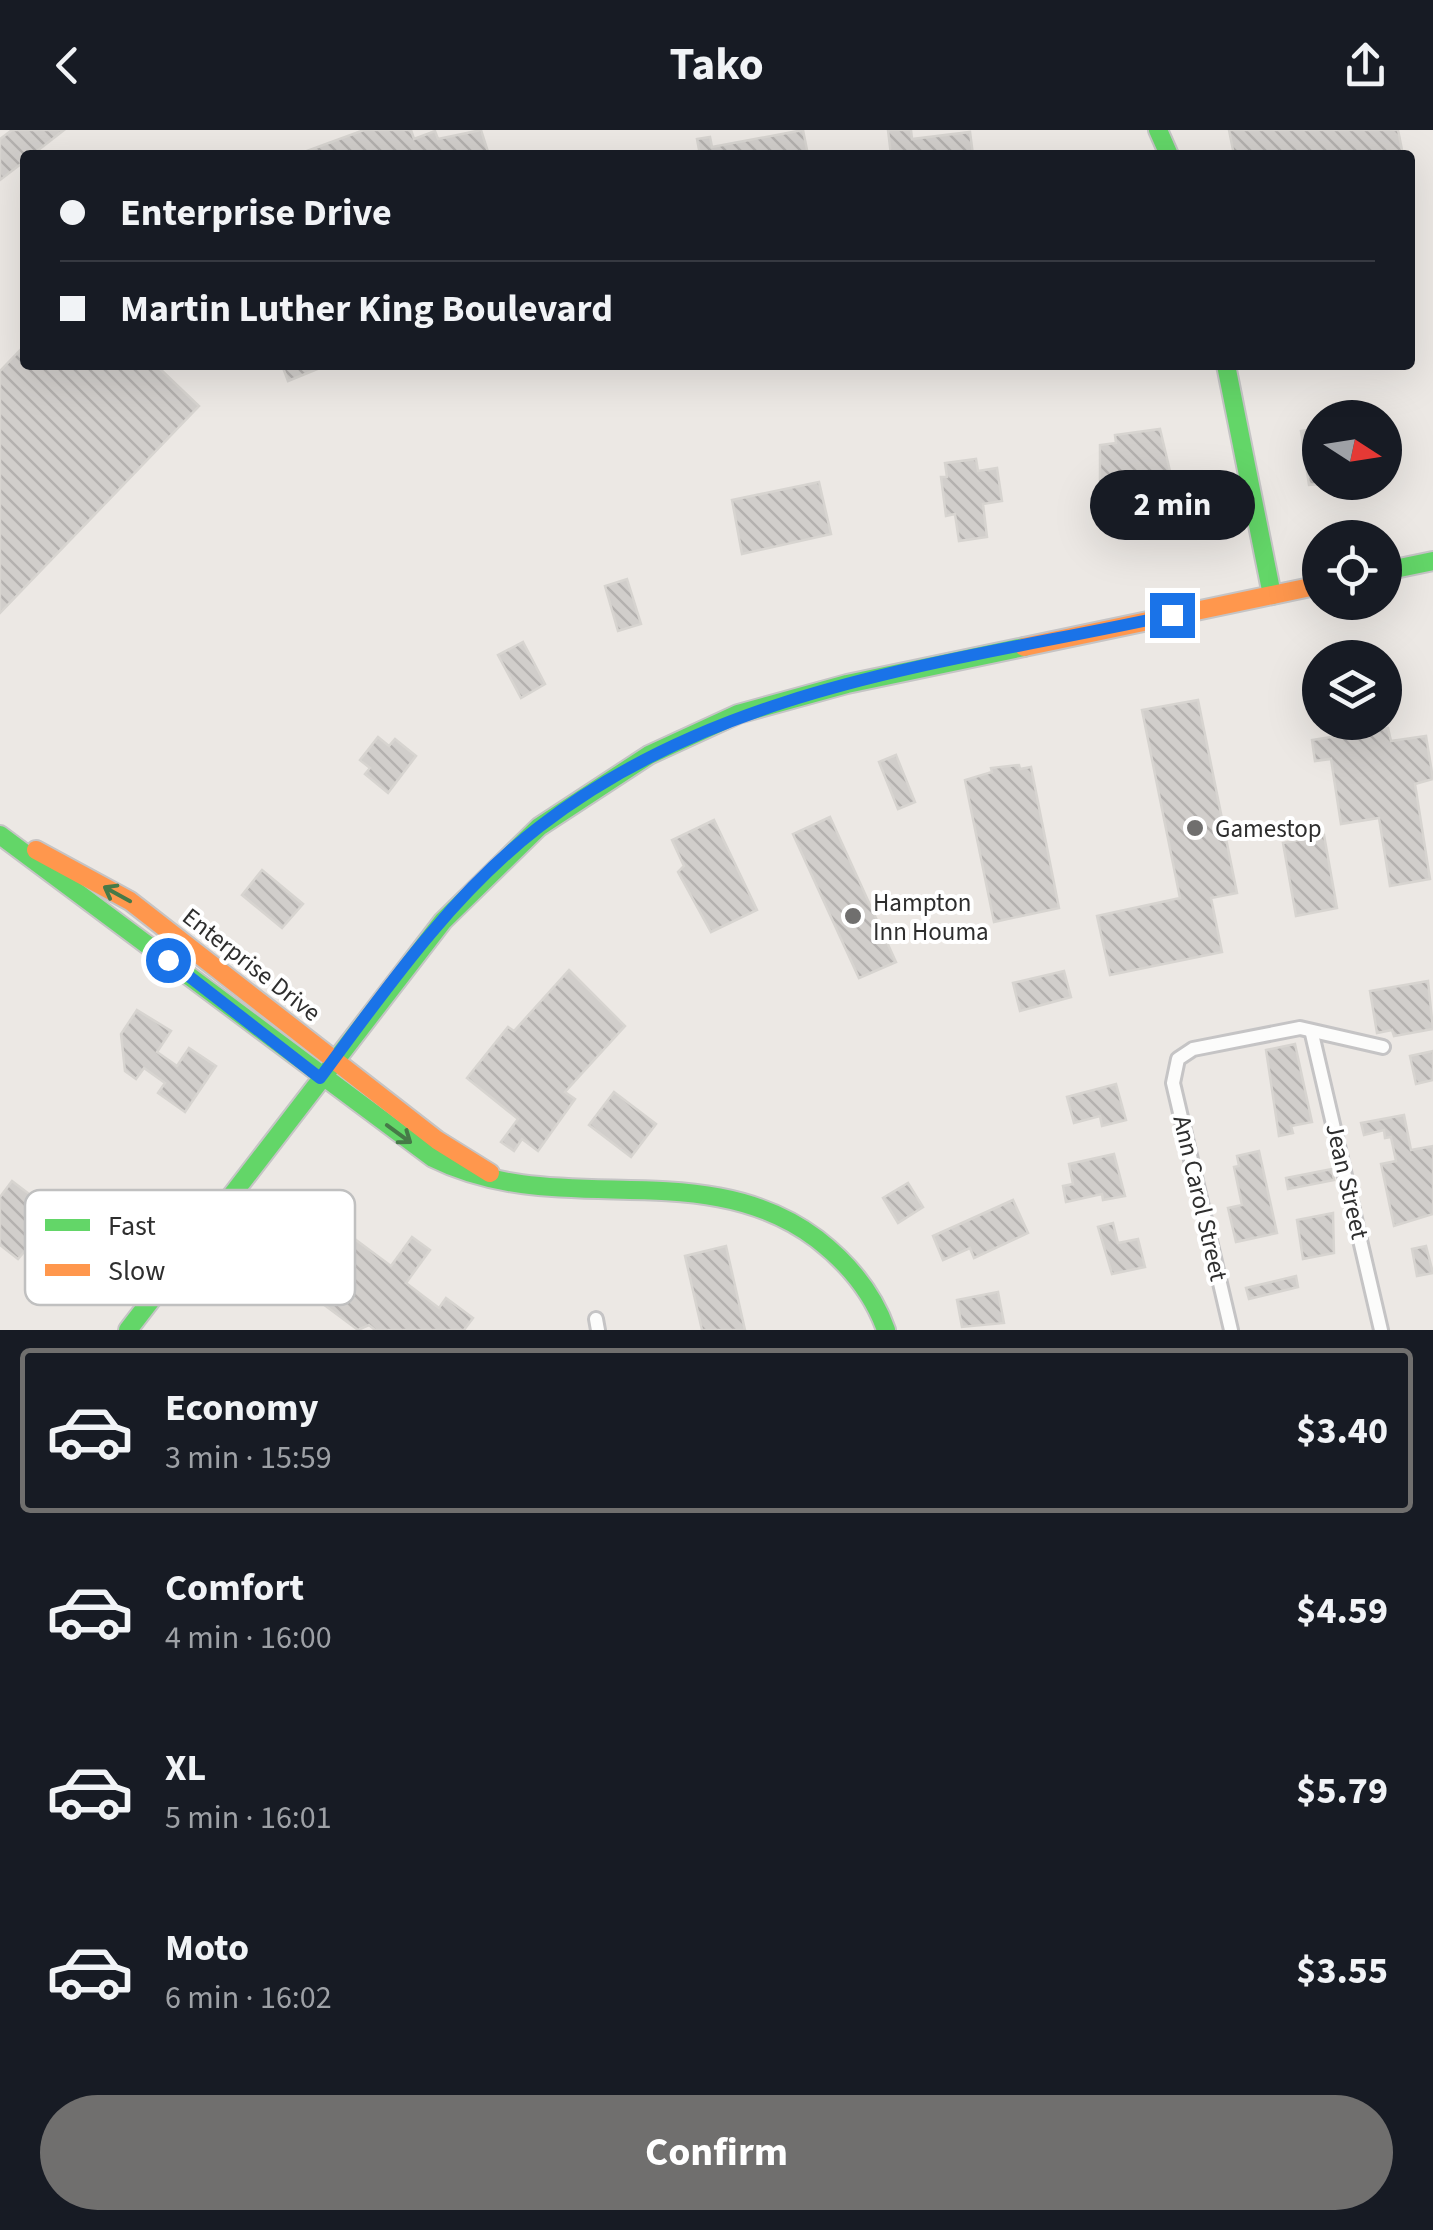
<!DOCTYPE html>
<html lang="en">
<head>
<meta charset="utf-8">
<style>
	:root { --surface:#171b24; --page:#242831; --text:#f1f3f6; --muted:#9ea1a6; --line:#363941; --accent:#706f6e }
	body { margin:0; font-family:"Source Sans 3",sans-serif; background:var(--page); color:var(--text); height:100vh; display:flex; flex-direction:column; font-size:38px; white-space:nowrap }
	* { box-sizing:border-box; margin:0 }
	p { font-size:32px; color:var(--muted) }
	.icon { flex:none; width:55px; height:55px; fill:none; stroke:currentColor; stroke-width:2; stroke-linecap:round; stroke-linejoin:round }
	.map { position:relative; height:1200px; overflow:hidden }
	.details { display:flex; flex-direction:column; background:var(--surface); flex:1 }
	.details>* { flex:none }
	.hud { position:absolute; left:20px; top:20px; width:1395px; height:220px; border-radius:10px; box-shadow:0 10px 40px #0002; display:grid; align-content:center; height:220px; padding:0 40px; background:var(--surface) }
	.needle { width:65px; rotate:102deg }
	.controls { position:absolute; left:1302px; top:270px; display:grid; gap:20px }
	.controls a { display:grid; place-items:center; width:100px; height:100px; border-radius:50%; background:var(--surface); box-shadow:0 10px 40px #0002; font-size:50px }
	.end { position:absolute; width:45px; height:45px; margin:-22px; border:12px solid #1a73e8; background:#fff; box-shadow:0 0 0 5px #fff }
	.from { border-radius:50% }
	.bubble { position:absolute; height:70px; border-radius:35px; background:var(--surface); box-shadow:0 10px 40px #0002; font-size:32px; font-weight:700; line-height:70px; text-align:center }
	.hud b { display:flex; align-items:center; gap:35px; height:95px; font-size:38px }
	.hud b+b { border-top:2px solid var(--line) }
	.hud i { width:25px; height:25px; background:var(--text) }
	ul { padding:18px 0 0; list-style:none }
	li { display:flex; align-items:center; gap:30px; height:165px; margin:0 20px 15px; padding:0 20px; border:5px solid transparent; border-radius:10px }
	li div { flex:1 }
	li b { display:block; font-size:38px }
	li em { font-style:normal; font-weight:700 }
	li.active { border-color:var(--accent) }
	li>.icon { width:90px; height:90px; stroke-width:1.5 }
	.cta { display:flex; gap:20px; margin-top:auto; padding:20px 40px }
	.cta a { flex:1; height:115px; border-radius:60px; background:var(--accent); color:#fff; font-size:40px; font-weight:700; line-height:115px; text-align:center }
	header { display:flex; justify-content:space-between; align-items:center; height:130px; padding:0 40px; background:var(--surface); font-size:45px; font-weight:700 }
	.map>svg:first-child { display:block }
</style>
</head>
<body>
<header><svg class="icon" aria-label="back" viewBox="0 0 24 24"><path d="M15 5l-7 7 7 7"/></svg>Tako<svg class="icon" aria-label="share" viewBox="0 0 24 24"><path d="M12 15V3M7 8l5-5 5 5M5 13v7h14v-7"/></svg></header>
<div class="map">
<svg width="1433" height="1200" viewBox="0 0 1433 1200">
	<defs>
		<pattern id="building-back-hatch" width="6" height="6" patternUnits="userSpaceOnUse" patternTransform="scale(2.5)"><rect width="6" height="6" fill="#d1cecb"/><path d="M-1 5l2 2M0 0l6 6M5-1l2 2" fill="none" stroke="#b4b1af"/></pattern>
	</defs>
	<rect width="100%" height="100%" fill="#ece8e4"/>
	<g fill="url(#building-back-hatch)" stroke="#d7d4d0" stroke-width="2.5">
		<polygon points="12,0 64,0 32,25 25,25 25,31 0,50 0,9"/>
		<polygon points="364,0 411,0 414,9 435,1 438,9 481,0 489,25 296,25"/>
		<polygon points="803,0 808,25 700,25 697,9 710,7 712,17"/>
		<polygon points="888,0 911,0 912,9 970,2 973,25 891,25"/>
		<polygon points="1229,0 1398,0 1403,25 1234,25"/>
		<polygon points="25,215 25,235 156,235 199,276 0,483 0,241"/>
		<polygon points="282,235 325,235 325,236 288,251"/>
		<polygon points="1320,298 1320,354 1309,355 1301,301"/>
		<polygon points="1160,299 1174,358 1128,367 1128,363 1113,365 1112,356 1100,358 1100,315 1116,313 1115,305"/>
		<polygon points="976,329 978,341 997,338 1002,371 983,374 987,407 959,411 955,384 946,386 941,347 947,347 945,333"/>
		<polygon points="819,352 831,404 742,424 732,370"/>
		<polygon points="627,449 641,494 618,501 605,456"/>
		<polygon points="523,512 545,554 521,568 498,525"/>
		<polygon points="1198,570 1237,763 1211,768 1222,822 1110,845 1097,786 1180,768 1142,580"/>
		<polygon points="1388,598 1391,611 1426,606 1433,649 1415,654 1430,749 1390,756 1379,688 1341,694 1331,629 1315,631 1312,610"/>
		<polygon points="378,607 389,616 395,609 416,626 388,663 365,644 370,638 360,630"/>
		<polygon points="896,625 915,672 898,679 879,632"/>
		<polygon points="1019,635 1020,639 1031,637 1059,778 994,792 965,650 992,642 991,638"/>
		<polygon points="830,687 896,832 859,848 793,704"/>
		<polygon points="714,690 757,780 711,802 678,742 684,736 672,710"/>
		<polygon points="1324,705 1337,778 1296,786 1283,713"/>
		<polygon points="262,740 303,774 282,798 242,765"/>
		<polygon points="569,840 625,896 565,962 575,969 538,1021 522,1009 514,1021 501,1012 518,989 467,948 508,897 514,901"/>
		<polygon points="1064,841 1071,867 1020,881 1013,853"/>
		<polygon points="1428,851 1433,899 1394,906 1392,900 1377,903 1370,861"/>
		<polygon points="137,880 171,901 157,922 177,936 189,918 216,936 185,982 158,963 165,953 144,938 136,949 125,941 121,904"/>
		<polygon points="1295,914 1312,992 1291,996 1293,1003 1279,1006 1266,920"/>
		<polygon points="1433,921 1433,950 1416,954 1410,926"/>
		<polygon points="1116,954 1126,990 1102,996 1100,986 1074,993 1067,967"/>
		<polygon points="614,962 656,994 631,1027 589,995"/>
		<polygon points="1404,985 1411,1020 1433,1016 1433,1084 1394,1096 1381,1034 1396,1031 1391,1007 1385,1008 1384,1000 1364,1005 1361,993"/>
		<polygon points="1259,1021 1277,1103 1236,1112 1228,1078 1242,1075 1234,1037 1239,1036 1237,1026"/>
		<polygon points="1114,1024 1125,1066 1103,1070 1102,1064 1066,1072 1063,1056 1073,1054 1069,1034"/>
		<polygon points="1332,1039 1334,1050 1288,1059 1286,1048"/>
		<polygon points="12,1051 63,1090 33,1129 24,1122 18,1129 0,1115 0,1067"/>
		<polygon points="908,1053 923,1077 898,1093 883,1068"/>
		<polygon points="1013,1070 1028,1103 974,1128 970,1118 943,1130 933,1106"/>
		<polygon points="1333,1083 1334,1123 1303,1129 1297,1090"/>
		<polygon points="1113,1093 1118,1113 1138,1109 1145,1137 1112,1144 1098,1097"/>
		<polygon points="412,1107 430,1120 406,1153 439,1178 446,1168 473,1188 464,1200 375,1200 369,1195 358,1200 311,1165 356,1110 391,1136"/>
		<polygon points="726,1116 745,1200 702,1200 685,1126"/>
		<polygon points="1426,1116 1433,1143 1417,1146 1412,1119"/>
		<polygon points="1296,1146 1298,1157 1249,1169 1246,1158"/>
		<polygon points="998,1162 1004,1193 962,1197 957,1170"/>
	</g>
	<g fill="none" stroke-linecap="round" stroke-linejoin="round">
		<defs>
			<g id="street">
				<polyline points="1312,904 1381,1200"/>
				<polyline points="596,1189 598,1200"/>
				<polyline points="1231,1200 1173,953 1178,929 1193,919 1300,898 1383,917"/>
			</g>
			<g id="fast">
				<polyline points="1158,0 1169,25"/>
				<polyline points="1226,235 1272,465"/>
				<polyline points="1385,441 1433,431"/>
				<path d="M 0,705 L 433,1028 C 559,1091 703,1023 817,1109 C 848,1133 873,1163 886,1200"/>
				<polyline points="128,1200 443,791 539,697 649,625 738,584 847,554 1024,517"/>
			</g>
			<g id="slow">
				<polyline points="1024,517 1320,455"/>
				<polyline points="36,720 130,771 437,1010 490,1043"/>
			</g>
		</defs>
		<use href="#street" stroke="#c5c4c5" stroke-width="18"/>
		<use href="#fast" stroke="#c5c4c5" stroke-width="22"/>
		<use href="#slow" stroke="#c5c4c5" stroke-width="22"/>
		<use href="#street" stroke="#fcfcfb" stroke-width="12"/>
		<use href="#fast" stroke="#63d668" stroke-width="18"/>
		<use href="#slow" stroke="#ff974d" stroke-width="18"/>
	</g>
	<defs><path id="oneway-shaft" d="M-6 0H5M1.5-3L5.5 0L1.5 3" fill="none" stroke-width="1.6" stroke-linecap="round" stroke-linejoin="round" transform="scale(2.5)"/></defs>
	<g stroke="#467a48">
		<use href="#oneway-shaft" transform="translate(117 764) rotate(-151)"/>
		<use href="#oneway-shaft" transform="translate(399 1004) rotate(36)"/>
	</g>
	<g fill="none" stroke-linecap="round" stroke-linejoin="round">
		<path stroke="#1a73e8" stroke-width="12" d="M 168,830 L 320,948 C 385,860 452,764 539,697 C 723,554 952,533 1172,485"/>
	</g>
	<g fill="#706f6e" stroke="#fff" stroke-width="4">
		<circle cx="1195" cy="698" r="10"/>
		<circle cx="853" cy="786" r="10"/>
	</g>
	<g text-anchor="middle" stroke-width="8" stroke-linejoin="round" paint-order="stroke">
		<g font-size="25" fill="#2e2e2e" stroke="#fff" text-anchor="start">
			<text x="1215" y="707">Gamestop</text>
			<text x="873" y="781">Hampton<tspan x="873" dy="29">Inn Houma</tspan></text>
		</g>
		<g font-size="25" fill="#2e2e2e" stroke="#fff">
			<text transform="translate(252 834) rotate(38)" y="9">Enterprise Drive</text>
			<text transform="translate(1348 1051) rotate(77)" y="9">Jean Street</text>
			<text transform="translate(1201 1068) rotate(77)" y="9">Ann Carol Street</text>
		</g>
	</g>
	<rect x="25" y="1060" width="330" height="115" rx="15" fill="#fff" stroke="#c0c0c0" stroke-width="2.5"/>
	<rect x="45" y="1089" width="45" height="12" fill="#63d668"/>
	<rect x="45" y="1134" width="45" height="12" fill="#ff974d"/>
	<g font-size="28" fill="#2e2e2e">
		<text x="108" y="1105">Fast</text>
		<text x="108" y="1150">Slow</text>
	</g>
</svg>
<div class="controls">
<a><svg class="needle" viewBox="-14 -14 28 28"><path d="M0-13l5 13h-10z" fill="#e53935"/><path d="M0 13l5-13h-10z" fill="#9ea1a6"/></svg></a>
<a><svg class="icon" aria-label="locate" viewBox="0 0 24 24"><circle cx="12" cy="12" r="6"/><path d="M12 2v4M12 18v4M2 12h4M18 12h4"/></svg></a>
<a><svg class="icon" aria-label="layers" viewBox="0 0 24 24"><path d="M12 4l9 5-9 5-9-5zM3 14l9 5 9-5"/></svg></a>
</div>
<i class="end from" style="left:168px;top:830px"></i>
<i class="end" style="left:1172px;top:485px"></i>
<div class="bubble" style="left:1090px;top:340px;width:165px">2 min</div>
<div class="hud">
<b><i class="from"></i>Enterprise Drive</b>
<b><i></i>Martin Luther King Boulevard</b>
</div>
</div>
<section class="details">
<ul>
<li class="active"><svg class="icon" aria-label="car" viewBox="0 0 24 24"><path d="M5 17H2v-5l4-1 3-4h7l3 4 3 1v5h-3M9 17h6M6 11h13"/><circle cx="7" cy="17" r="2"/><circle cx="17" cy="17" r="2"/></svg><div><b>Economy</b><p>3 min · 15:59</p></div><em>$3.40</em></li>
<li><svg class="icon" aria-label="car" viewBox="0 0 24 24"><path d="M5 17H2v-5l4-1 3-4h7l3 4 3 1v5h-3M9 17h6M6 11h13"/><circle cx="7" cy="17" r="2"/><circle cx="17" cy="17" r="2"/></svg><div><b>Comfort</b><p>4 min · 16:00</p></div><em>$4.59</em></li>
<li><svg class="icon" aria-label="car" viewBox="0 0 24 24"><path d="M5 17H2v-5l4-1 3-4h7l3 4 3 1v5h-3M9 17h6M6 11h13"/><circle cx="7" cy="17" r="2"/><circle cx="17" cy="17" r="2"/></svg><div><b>XL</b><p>5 min · 16:01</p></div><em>$5.79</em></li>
<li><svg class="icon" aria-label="car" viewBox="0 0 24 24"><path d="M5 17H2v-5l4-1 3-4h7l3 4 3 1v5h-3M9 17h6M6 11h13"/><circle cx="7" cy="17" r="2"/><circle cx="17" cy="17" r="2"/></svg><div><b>Moto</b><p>6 min · 16:02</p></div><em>$3.55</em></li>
</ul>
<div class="cta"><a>Confirm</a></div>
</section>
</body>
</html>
